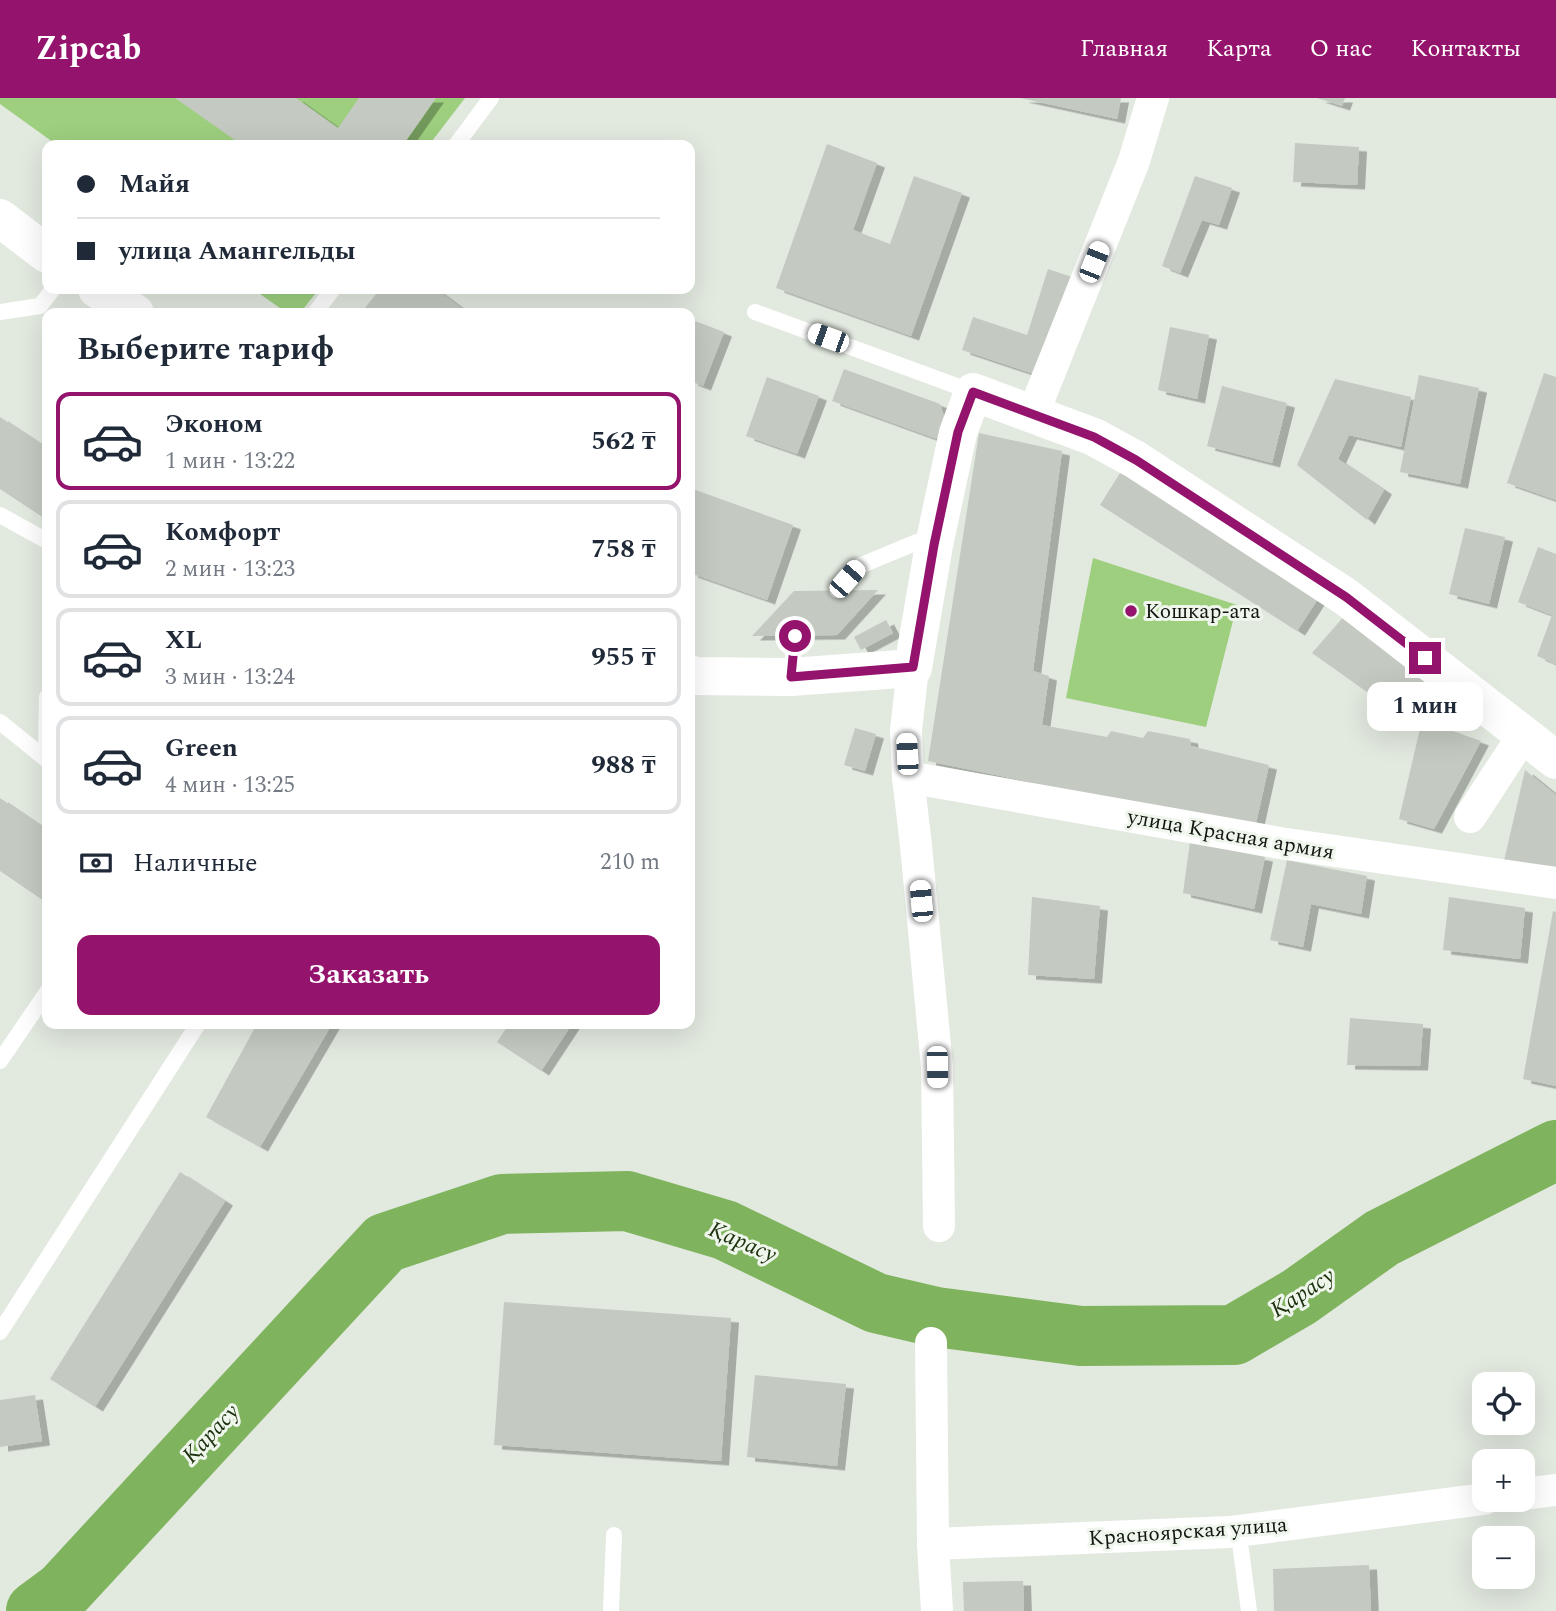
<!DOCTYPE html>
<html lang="ru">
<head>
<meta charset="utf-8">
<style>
	:root { --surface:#fff; --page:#f6f6f7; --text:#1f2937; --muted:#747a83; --line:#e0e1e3; --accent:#94136d }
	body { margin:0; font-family:Spectral,serif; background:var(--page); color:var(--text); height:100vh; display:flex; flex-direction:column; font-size:26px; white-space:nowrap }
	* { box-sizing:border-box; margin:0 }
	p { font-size:23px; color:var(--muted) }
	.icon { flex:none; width:38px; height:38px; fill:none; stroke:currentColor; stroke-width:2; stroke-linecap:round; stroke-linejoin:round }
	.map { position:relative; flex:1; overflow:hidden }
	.side { position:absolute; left:42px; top:210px; width:653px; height:721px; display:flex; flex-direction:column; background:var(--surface); border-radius:14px; box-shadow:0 7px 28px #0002 }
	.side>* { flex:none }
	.top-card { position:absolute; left:42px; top:42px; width:653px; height:154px; border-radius:14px; box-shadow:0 7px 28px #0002; display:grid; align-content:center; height:154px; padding:0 35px; background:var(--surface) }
	.tools { position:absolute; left:1472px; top:1274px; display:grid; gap:14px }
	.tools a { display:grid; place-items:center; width:63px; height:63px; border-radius:14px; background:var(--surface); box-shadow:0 7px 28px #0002; font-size:35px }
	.end { position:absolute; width:32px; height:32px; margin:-16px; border:9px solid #94136d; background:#fff; box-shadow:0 0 0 4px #fff }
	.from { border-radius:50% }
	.bubble { position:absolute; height:49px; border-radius:14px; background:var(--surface); box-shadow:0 7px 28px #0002; font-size:23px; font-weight:700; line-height:49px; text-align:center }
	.car { position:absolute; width:21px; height:42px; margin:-21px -10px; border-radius:9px; box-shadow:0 0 5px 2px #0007; background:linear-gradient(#fff 24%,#345 0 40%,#fff 0 76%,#345 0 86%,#fff 0) }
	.top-card b { display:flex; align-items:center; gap:24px; height:66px; font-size:26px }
	.top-card b+b { border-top:2px solid var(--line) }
	.top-card i { width:18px; height:18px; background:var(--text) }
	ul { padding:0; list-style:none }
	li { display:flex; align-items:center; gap:21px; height:98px; margin:0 14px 10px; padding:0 21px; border:4px solid var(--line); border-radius:14px }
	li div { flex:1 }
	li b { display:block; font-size:26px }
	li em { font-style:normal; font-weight:700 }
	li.current { border-color:var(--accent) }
	li>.icon { width:63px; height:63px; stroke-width:1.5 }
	h2 { padding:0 35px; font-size:32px; line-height:84px }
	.pay { display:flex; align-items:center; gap:18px; height:77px; padding:0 35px; font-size:26px }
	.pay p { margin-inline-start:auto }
	.button { display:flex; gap:14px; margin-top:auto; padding:14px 35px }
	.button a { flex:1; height:80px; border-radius:14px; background:var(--accent); color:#fff; font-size:28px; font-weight:700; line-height:80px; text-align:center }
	header { display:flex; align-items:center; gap:42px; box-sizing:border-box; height:98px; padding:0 35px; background:var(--accent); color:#fff }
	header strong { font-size:33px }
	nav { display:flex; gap:38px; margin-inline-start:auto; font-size:24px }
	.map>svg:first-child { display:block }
</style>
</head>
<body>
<header>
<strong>Zipcab</strong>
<nav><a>Главная</a><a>Карта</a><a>О нас</a><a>Контакты</a></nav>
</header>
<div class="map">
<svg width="1556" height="1513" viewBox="0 0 1556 1513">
	<defs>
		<filter id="shadow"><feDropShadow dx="8" dy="4.5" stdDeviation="0" flood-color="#0004"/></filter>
	</defs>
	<rect width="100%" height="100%" fill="#e2e9df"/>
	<g fill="#9dcf7e">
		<polygon points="0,0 465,0 429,47 57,47 0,6"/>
		<polygon points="253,191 319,191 300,215 287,215"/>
		<polygon points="1093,460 1237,507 1206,629 1066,600"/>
	</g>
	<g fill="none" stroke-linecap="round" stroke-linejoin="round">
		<polyline stroke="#7fb35d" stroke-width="60" points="36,1513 63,1493 385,1145 502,1106 627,1103 725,1132 876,1205 936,1219 1081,1238 1234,1237 1299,1199 1382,1140 1556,1052"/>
	</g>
	<g fill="#c4cac1" filter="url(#shadow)">
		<polygon points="175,0 296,0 338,30 359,0 436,0 403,47 242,47"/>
		<polygon points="1020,0 1121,0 1117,21"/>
		<polygon points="1317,0 1345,0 1342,8"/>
		<polygon points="1295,45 1359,49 1357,87 1293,84"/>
		<polygon points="827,46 877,65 853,132 890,146 914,78 962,95 911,238 776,190"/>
		<polygon points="1195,78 1232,90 1219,127 1202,122 1180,175 1162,168"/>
		<polygon points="1048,171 1072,179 1040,278 962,252 973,219 1027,237"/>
		<polygon points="380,191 436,191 468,215 361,215"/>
		<polygon points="690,221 724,234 703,288 690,283"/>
		<polygon points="1170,229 1209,237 1197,301 1158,292"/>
		<polygon points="844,271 940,306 950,337 948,345 832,303"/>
		<polygon points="1544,275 1556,279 1556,402 1507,385"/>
		<polygon points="1419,277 1479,290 1460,386 1400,374"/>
		<polygon points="767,279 819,298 797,356 746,338"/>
		<polygon points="1335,281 1411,299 1401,349 1349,337 1338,361 1384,392 1367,422 1297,367"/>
		<polygon points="1222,288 1287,305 1272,365 1207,348"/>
		<polygon points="0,319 47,350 47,422 0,391"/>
		<polygon points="979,335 1062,353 1033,573 1049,578 1042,627 1107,639 1111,633 1143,640 1148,633 1190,641 1191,648 1269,667 1255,730 928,663"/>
		<polygon points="1125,367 1323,493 1297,533 1100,407"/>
		<polygon points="690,390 793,427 767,502 690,475"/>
		<polygon points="1465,430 1505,439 1489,506 1449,496"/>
		<polygon points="1538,449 1556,456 1556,566 1537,558 1552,517 1518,504"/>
		<polygon points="878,492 837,537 752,538 794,493"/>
		<polygon points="1346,516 1440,598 1412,626 1312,555"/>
		<polygon points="886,522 893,535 861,552 854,539"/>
		<polygon points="1422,622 1481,643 1434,731 1399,721"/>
		<polygon points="855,630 876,636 865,673 844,667"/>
		<polygon points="1525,672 1556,697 1556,772 1503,767"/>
		<polygon points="0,700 47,732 47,805 0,773"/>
		<polygon points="1190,744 1265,759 1254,811 1183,795"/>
		<polygon points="1287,762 1367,778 1361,816 1311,806 1303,849 1270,842"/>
		<polygon points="1032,799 1100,808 1094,881 1028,877"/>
		<polygon points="1449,799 1525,810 1520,861 1443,852"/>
		<polygon points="1553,813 1556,814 1556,988 1523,981"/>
		<polygon points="1350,920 1423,926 1420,968 1347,967"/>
		<polygon points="257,926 332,926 260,1049 206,1019"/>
		<polygon points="509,926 572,926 541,973 497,944"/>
		<polygon points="180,1074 225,1103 95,1309 50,1281"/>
		<polygon points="504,1204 731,1220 721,1363 494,1347"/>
		<polygon points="755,1277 846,1286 837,1368 747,1359"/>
		<polygon points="35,1297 42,1343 0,1349 0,1302"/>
		<polygon points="1369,1467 1371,1513 1274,1513 1273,1471"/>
		<polygon points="1023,1483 1024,1513 964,1513 963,1484"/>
	</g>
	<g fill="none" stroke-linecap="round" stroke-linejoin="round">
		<g stroke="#fff" stroke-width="16">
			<polyline points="456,47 491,0"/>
			<polyline points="0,214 40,208 53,191"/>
			<polyline points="755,214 973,294"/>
			<polyline points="315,215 333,191"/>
			<polyline points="0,417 47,443"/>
			<polyline points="837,492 857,469 917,444 934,447"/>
			<polyline points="791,579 795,538"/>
			<polyline points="0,624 47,662"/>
			<polyline points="46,661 47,599"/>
			<polyline points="0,963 47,894"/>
			<polyline points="0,1234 198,926"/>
			<polyline points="1230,1434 1240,1445 1249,1513"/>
			<polyline points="611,1513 614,1437"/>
		</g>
		<g stroke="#fff" stroke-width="32">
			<polyline points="1033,316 1134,63 1153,0"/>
			<polyline points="913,570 906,632 908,679 916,748 937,969 939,1128"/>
			<polyline points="908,679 1280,745 1556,785"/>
			<polyline points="1470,719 1524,636"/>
			<polyline points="931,1245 933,1446 937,1513"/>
			<polyline points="1522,1396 1556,1392"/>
			<polyline points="933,1446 1230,1434 1484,1401"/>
		</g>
		<g stroke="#fff" stroke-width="38">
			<polyline points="0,120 47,156"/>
			<polyline points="97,191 135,215"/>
			<polyline points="690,576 694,578 791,579 913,570 934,447 958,335 973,294 1094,339 1136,362 1346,499 1556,662"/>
		</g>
	</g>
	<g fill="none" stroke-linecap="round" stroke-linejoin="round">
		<polyline stroke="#94136d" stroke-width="9" points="795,538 791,579 913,569 934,447 958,334 973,294 1094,339 1136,362 1346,499 1425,560"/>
	</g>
	<circle fill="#94136d" stroke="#eff6ec" stroke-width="2.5" cx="1131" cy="513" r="7"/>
	<g text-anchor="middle" stroke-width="6" stroke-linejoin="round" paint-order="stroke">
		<g font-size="21" fill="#131511" stroke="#eff6ec" text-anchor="start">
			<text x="1145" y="520">Кошкар-ата</text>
		</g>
		<g font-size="21" fill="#131511" stroke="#eff6ec">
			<text transform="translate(1231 736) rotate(10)" y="7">улица Красная армия</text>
			<text transform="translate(1188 1433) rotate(-4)" y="7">Красноярская улица</text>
		</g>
		<g font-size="23" font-style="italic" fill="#1c310d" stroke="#eff6ec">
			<text transform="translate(743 1143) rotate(23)" y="8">Қарасу</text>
			<text transform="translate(1302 1194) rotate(-33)" y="8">Қарасу</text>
			<text transform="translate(210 1335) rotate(-47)" y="8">Қарасу</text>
		</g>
	</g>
</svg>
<div class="tools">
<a><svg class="icon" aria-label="locate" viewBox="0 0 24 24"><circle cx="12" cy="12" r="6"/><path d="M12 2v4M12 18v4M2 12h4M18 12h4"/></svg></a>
<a>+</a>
<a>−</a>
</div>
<i class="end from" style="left:795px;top:538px"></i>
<i class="end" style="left:1425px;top:560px"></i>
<div class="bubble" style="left:1367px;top:584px;width:116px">1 мин</div>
<i class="car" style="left:1094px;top:164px;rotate:22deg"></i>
<i class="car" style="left:828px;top:240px;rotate:290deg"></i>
<i class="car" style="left:847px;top:481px;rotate:41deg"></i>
<i class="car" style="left:907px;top:656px;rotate:357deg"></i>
<i class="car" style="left:921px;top:803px;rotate:355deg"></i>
<i class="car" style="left:937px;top:969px;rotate:179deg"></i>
<div class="top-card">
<b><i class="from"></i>Майя</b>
<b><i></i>улица Амангельды</b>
</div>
<section class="side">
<h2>Выберите тариф</h2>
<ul>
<li class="current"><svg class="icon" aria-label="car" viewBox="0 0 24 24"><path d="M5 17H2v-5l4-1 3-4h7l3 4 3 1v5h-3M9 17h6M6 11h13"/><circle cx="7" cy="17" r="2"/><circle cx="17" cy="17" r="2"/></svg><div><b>Эконом</b><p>1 мин · 13:22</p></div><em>562 ₸</em></li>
<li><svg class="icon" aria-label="car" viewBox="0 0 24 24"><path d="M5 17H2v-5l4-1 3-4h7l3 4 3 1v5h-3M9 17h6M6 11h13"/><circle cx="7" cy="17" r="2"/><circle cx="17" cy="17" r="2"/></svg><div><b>Комфорт</b><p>2 мин · 13:23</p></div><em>758 ₸</em></li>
<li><svg class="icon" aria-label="car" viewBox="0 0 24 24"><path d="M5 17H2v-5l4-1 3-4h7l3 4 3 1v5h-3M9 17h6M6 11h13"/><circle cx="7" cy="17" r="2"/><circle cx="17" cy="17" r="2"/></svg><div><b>XL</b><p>3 мин · 13:24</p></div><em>955 ₸</em></li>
<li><svg class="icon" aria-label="car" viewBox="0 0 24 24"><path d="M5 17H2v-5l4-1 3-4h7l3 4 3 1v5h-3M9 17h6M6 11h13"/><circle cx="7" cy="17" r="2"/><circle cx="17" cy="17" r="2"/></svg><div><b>Green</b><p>4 мин · 13:25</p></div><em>988 ₸</em></li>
</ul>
<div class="pay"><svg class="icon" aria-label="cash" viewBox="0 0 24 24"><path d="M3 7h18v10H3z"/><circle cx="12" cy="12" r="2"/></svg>Наличные<p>210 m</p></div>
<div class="button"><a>Заказать</a></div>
</section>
</div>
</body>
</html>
